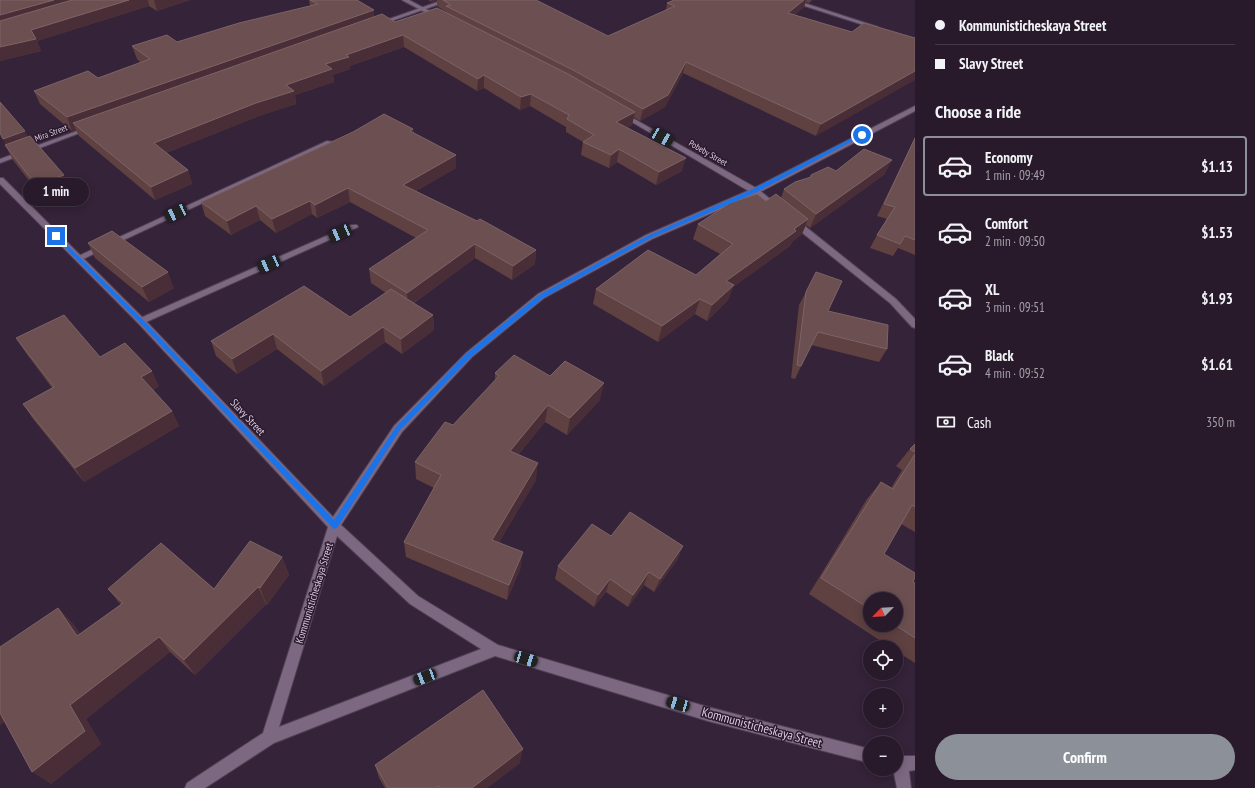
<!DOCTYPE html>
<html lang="en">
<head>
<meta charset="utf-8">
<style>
	:root { --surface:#281a2b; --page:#302333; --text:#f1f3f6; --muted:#a5a1a9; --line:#443847; --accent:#8c9099 }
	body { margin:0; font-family:"PT Sans Narrow",sans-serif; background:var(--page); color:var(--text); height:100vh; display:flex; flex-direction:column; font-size:15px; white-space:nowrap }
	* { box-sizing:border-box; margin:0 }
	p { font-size:13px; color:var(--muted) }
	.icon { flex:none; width:22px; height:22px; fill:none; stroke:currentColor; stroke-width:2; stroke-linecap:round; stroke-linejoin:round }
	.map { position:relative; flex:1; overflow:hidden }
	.sheet { display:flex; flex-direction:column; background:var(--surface); width:340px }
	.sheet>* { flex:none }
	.hud { display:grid; align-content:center; height:88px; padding:0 20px; background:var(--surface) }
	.needle { width:26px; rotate:246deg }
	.buttons { position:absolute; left:863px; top:592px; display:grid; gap:8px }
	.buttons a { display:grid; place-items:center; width:40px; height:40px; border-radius:50%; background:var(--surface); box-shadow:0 2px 10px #0003,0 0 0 1px var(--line); font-size:20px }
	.end { position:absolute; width:18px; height:18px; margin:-9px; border:5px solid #1a73e8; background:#fff; box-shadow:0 0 0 2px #fff }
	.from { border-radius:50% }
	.bubble { position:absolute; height:28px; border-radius:14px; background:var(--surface); box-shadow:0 2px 10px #0003,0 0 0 1px var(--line); font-size:13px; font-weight:800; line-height:28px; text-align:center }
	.car { position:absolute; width:12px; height:24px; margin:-12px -6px; border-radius:5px; box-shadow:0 0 3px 1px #0007; background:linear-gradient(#222 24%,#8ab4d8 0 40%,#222 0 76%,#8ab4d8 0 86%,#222 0) }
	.hud b { display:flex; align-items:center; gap:14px; height:38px; font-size:15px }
	.hud b+b { border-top:1px solid var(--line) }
	.hud i { width:10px; height:10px; background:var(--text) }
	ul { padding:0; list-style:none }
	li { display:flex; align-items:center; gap:12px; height:60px; margin:0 8px 6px; padding:0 12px; border:2px solid transparent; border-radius:4px }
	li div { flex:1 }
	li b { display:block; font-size:15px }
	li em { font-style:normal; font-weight:800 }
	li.selected { border-color:var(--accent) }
	li>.icon { width:36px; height:36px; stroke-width:1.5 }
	h2 { padding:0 20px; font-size:18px; line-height:48px }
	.pay { display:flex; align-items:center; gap:10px; height:44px; padding:0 20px; font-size:15px }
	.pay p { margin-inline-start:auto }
	.primary-button { display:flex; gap:8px; margin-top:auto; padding:8px 20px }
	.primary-button a { flex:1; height:46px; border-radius:24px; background:var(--accent); color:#fff; font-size:16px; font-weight:800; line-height:46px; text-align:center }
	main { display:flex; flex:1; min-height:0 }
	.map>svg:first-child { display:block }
</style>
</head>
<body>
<main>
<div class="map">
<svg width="915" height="788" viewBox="0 0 915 788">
	<rect width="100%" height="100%" fill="#352339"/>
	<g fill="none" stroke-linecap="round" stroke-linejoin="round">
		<defs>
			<g id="service">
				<polygon points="327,141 333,142 81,260 78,261 74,258"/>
				<polygon points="351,225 357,225 358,227 144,323 141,324 136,321 138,319"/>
			</g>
			<g id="minor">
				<polygon points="443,0 451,0 380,25 375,24"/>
				<polygon points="786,0 795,0 878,27 873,28"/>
				<path d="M 915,106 L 915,111 L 758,193 L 652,239 L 544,298 L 472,357 L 402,432 L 341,525 L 418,596 L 498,645 L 708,707 L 870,749 L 870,763 L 708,721 L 495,656 L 274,743 L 205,788 L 185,788 L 187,783 L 263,733 L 328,527 L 138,323 L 0,184 L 0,178 L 3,178 L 144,319 L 333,517 L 394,426 L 466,353 L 538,294 L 646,235 L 752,189 ZM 337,536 L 410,604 L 481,649 L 279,727 Z"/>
				<polygon points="88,127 93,128 0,163 0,159"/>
				<polygon points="896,756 915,756 915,770 909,771 911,788 897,788 893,769 896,769"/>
			</g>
			<g id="tertiary">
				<polygon points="402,0 409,0 441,17 436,18"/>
				<polygon points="622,112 758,189 782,209 781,211 775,211 752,193 620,115 620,113"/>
				<polygon points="790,219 796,219 896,299 915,319 915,328 912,327 890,303 790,223"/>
			</g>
		</defs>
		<use href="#service" stroke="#514155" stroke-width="2"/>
		<use href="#minor" stroke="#514155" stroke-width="2"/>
		<use href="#tertiary" stroke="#514155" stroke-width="2"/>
		<use href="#service" fill="#7d6882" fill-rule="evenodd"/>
		<use href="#minor" fill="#7d6882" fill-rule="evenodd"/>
		<use href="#tertiary" fill="#7d6882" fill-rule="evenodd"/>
	</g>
	<g fill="#5f4141" fill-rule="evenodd">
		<polygon points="0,0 190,0 157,11 149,6 37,41 41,51 0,61"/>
		<polygon points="309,0 357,0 375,17 395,22 446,12 437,6 437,0 432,2 428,0 536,0 608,36 666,10 667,3 674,0 812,0 809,3 806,2 804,7 795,15 852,32 864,23 816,136 683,73 665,107 640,121 634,117 632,125 627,128 682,171 656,185 617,162 609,168 581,155 583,142 566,132 566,127 530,106 520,110 484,88 477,91 404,47 350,66 350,69 333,75 334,82 295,95 296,104 259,116 166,153 188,170 192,184 155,200 79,136 76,130 72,131 40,104 34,91 98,78 141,63 137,59 132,46 177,42 310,6"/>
		<polygon points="413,129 414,133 456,155 456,168 416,191 536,250 535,264 512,280 475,258 414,303 433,315 434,330 402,354 385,342 324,386 277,349 237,374 216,356 211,341 350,317 386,293 371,283 369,269 416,238 350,202 317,218 312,214 276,233 260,220 231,235 205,216 201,202"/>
		<polygon points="28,137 71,190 44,200 13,160 5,145"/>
		<polygon points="915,138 915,255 898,248 893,256 870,248 877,235 887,219 877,216"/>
		<polygon points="836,171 885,174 810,228 806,225 802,234 792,242 790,246 733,287 728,300 707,321 695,314 658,342 593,304 596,289 696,275 720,254 693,239 698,224 766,201 781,198 784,189 810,177 811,175"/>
		<polygon points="88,243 174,288 149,302 95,258"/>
		<polygon points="806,292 828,311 887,349 879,362 811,345 795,379 791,378 799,305"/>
		<polygon points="16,338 100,357 159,386 153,390 172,411 179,426 84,482 33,419 23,404 52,388 26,353"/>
		<polygon points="495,373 550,376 600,400 567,435 545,422 518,455 536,480 499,542 521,567 507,600 406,557 404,542 434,488 416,479 415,462 453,425 495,380"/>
		<path d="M 915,444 L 915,532 L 901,524 L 884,554 L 913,582 L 915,583 L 915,663 L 896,651 L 896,647 L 890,647 L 809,594 L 867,499 L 881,482 L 891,488 L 902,470 L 896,466 L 910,449 ZM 870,599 L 896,625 L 870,625 Z"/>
		<polygon points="683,546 677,560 654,592 644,585 628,607 606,592 594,607 555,579 558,566"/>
		<polygon points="282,557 289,575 267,605 266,604 195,675 170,652 86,719 101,744 51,784 58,608 73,624 80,634 121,605 108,589 214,589"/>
		<polygon points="520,763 487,788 385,788 379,778 375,765"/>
	</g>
	<g fill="#492e37">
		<polygon points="54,0 98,0 0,28 0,15"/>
		<polygon points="129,0 148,0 149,6 37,41 41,51 0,61 0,47 31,30"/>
		<polygon points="154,0 190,0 157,11"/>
		<polygon points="431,0 437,0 432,2"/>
		<polygon points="804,0 806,0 804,7 785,24 788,13"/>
		<polygon points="374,10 375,22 73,123 76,130 72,131 67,117"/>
		<polygon points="403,35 404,47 350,66 350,69 333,75 334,82 295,95 296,104 259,116 158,156 154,143 286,85 346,55"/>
		<polygon points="686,62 683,73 665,107 640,121 643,109"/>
		<polygon points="915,71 915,80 816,136 821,124"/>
		<polygon points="484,75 484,88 477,91 478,79"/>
		<polygon points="531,94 530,106 520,110 521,97"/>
		<polygon points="635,112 632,125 614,135 616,122"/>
		<polygon points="413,129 414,142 410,131"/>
		<polygon points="25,131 32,146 6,146 3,139"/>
		<polygon points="619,149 617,162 609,168 611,155"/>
		<polygon points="456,155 456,168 403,198 403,185"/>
		<polygon points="686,158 682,171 656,185 659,172"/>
		<polygon points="892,160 885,174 810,228 816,214"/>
		<polygon points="188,170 192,184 155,200 151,187"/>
		<polygon points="64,175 71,190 44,200 36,185"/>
		<polygon points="348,188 350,202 317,218 315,205"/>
		<polygon points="310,201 312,214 276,233 272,219"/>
		<polygon points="256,206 260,220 231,235 227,221"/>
		<polygon points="808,219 802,234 792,242 790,246 733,287 728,300 707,321 712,305 726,281"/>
		<polygon points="475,244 475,258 408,307 407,293"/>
		<polygon points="536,250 535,264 512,280 513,266"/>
		<polygon points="168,272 174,288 149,302 142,287"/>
		<polygon points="700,299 695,314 658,342 662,326"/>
		<polygon points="433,315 434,330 402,354 401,339"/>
		<polygon points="383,327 385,342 324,386 321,371"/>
		<polygon points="273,334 277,349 237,374 232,359"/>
		<polygon points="152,371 159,386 148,392 141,377"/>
		<polygon points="604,383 600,400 567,435 570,418"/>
		<polygon points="548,405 545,422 508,467 510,451"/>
		<polygon points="172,411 179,426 84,482 75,468"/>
		<polygon points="538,463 536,480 491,555 492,540"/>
		<polygon points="683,546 677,560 654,592 660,579"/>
		<polygon points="523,552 521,567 507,600 509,585"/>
		<polygon points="282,557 289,575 267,605 260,588"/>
		<polygon points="649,572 644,585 628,607 633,595"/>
		<polygon points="610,579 606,592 594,607 598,595"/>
		<polygon points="258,587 266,604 195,675 184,660"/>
		<polygon points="58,608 73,624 92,652 77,636"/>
		<polygon points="159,637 170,652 86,719 101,744 51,784 32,772 70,705"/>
		<polygon points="0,706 13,716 0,725"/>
		<polygon points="523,749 520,763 487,788 472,788"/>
	</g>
	<g fill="#6c5051" stroke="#7d6367">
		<polygon points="0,0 54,0 0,15"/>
		<polygon points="72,0 129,0 31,30 36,39 0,47 0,21"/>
		<polygon points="310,0 357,0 374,10 67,117 34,91 88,71 98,78 150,59 132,46 167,35 177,42 239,23 318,4"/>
		<polygon points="443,0 536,0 608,36 675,6 667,3 674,0 804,0 788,13 852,32 864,23 915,38 915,71 821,124 686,62 668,95 643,109 573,70 446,6 451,5"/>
		<polygon points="437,8 568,74 635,112 616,122 686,158 659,172 619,149 611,155 583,142 594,135 567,119 569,115 531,94 521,97 484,75 478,79 403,35 346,55 349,57 325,64 332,69 286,85 294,91 256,103 154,143 188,170 151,187 73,123 382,14 395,22"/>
		<polygon points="0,102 25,131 3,139 0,133"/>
		<polygon points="384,114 413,129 410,131 456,155 403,185 477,221 480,219 536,250 513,266 475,244 407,293 369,269 428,230 348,188 315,205 310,201 272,219 256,206 227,221 201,202 353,132"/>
		<polygon points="30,136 64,175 36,185 5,145"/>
		<polygon points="915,138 915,240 905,236 900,244 877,235 895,207 884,204"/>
		<polygon points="864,149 892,160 816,214 784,189 795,182 811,177 811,175 828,167 836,171"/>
		<polygon points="757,194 766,201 776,194 808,219 794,229 796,231 726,281 734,285 712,305 700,299 662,326 596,289 648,250 696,275 733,244 698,224 730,203"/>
		<polygon points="112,231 168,272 142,287 88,243"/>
		<polygon points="816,272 842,281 828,311 888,325 887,349 818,332 801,366 797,365 806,292"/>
		<polygon points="304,286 350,317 391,289 433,315 401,339 383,327 321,371 273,334 232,359 211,341"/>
		<polygon points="64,315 100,357 125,343 152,371 141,377 172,411 75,468 23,404 54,387 16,338"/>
		<polygon points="514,355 550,376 565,361 604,383 570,418 548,405 510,451 538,463 492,540 523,552 509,585 404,542 441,475 415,462 445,422 453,425 499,376 495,373"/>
		<polygon points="915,444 915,452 910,449"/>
		<polygon points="915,454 915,507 912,505 884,554 915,573 915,577 913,582 915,583 915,638 895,625 896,625 896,599 870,599 870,609 821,578 881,482 893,489"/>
		<polygon points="630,512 683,546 660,579 649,572 633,595 610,579 598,595 558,566 592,524 611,536"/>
		<polygon points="250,541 282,557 260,588 258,587 184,660 159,637 70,705 85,731 32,772 0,713 0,647 58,608 77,636 123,603 108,589 161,543 214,589"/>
		<polygon points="483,690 523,749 472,788 440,788 439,786 436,788 388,788 375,765"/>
	</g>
	<polygon fill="#1a73e8" points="860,134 864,135 757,192 651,238 543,298 471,357 400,430 337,528 334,529 139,322 53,236 57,235 143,320 334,520 396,427 466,354 539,295 647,236 753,189"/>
	<g text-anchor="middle" stroke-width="3" stroke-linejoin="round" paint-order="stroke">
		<g font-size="9" fill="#d9cddc" stroke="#2b192f">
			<text transform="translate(51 133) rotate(-20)" y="3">Mira Street</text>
			<text transform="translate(708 153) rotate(30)" y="3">Pobeby Street</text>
		</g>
		<g font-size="11" fill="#d9cddc" stroke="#2b192f">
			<text transform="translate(248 417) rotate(47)" y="4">Slavy Street</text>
			<text transform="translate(314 593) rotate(-73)" y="4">Kommunisticheskaya Street</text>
		</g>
		<g font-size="13" fill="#d9cddc" stroke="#2b192f">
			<text transform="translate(762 727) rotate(15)" y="5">Kommunisticheskaya Street</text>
		</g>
	</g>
</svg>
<div class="buttons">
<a><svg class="needle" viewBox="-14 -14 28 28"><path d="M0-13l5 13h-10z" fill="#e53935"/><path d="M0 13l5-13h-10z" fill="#a5a1a9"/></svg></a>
<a><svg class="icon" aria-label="locate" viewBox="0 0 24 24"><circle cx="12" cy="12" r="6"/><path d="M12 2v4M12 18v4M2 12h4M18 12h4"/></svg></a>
<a>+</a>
<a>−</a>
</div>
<i class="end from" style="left:862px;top:135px"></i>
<i class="end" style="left:56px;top:236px"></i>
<div class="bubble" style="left:23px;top:178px;width:66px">1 min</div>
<i class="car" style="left:662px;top:137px;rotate:120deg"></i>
<i class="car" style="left:176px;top:213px;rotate:245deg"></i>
<i class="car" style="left:340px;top:233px;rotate:247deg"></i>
<i class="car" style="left:269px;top:264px;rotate:246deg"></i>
<i class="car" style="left:526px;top:659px;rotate:107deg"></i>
<i class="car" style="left:425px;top:677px;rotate:249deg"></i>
<i class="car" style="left:678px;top:704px;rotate:286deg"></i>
</div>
<section class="sheet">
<div class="hud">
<b><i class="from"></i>Kommunisticheskaya Street</b>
<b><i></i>Slavy Street</b>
</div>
<h2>Choose a ride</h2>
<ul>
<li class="selected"><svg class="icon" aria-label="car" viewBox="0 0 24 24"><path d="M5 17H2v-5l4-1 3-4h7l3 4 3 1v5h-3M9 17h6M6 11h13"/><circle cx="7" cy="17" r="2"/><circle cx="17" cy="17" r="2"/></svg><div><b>Economy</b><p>1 min · 09:49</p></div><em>$1.13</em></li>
<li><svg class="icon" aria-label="car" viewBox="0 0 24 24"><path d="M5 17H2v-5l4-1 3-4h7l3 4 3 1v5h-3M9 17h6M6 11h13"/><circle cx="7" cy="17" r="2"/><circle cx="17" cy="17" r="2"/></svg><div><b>Comfort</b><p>2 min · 09:50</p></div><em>$1.53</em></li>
<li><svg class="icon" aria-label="car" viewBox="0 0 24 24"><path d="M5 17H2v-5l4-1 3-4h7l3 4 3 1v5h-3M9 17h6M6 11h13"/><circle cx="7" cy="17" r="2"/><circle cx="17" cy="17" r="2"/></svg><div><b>XL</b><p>3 min · 09:51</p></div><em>$1.93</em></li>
<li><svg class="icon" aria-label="car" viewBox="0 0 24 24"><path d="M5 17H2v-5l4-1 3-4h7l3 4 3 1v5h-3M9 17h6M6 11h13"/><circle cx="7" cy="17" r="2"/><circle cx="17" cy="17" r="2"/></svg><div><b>Black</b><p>4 min · 09:52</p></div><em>$1.61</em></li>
</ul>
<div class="pay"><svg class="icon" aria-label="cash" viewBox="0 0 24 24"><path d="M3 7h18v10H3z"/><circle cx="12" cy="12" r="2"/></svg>Cash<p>350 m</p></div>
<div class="primary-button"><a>Confirm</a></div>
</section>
</main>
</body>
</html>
